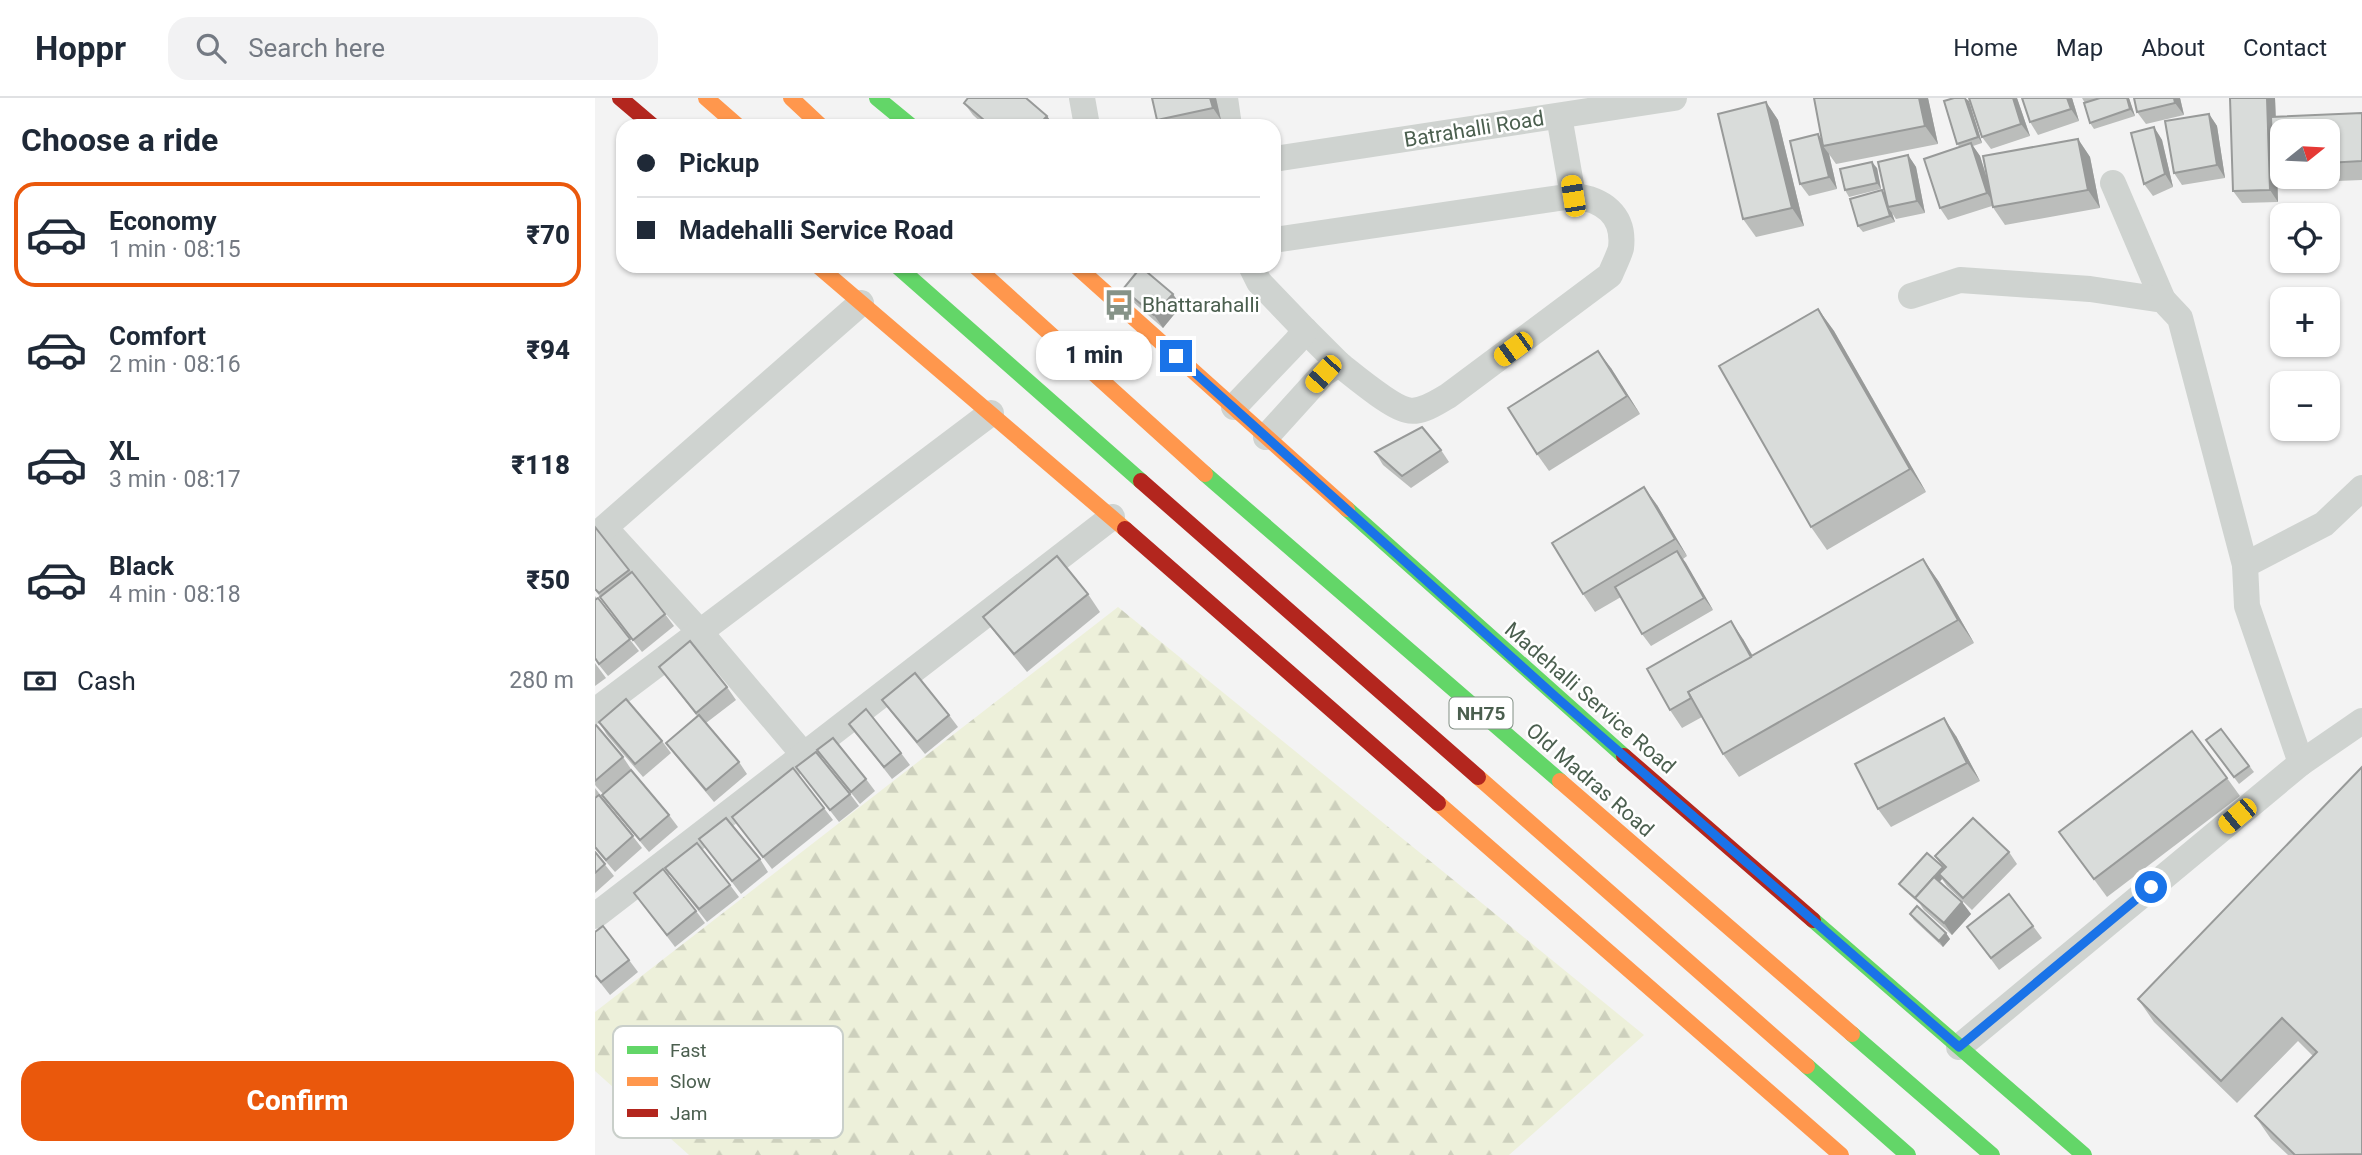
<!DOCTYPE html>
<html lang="en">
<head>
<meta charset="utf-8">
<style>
	:root { --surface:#fff; --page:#f2f2f3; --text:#1f2937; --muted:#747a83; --line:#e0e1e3; --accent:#ea580c }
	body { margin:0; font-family:Roboto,sans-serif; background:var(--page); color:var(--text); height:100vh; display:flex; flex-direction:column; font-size:26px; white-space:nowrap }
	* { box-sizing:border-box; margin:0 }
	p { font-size:23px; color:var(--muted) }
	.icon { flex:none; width:38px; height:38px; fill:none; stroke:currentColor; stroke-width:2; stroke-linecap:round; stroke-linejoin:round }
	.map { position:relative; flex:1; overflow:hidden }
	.sheet { display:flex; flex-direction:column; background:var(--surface); width:595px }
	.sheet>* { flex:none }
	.top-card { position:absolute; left:21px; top:21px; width:665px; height:154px; border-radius:21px; box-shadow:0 2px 5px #0004; display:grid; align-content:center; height:154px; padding:0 21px; background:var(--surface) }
	.needle { width:46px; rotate:72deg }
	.tools { position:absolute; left:1675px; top:21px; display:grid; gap:14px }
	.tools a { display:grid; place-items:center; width:70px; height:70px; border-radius:14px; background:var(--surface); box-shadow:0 2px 5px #0004; font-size:35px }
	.end { position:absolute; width:32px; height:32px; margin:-16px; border:9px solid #1a73e8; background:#fff; box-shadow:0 0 0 4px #fff }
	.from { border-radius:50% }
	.bubble { position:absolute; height:49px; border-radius:21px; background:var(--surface); box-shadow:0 2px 5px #0004; font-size:23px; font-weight:800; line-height:49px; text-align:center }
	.car { position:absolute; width:21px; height:42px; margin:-21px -10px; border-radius:9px; box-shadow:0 0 5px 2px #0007; background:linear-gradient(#f5c518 24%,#345 0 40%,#f5c518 0 76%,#345 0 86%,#f5c518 0) }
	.top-card b { display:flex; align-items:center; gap:24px; height:66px; font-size:26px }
	.top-card b+b { border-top:2px solid var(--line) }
	.top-card i { width:18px; height:18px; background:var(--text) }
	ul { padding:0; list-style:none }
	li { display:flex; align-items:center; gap:21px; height:105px; margin:0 14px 10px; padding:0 7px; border:4px solid transparent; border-radius:21px }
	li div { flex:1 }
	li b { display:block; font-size:26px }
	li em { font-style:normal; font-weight:800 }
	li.active { border-color:var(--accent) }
	li>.icon { width:63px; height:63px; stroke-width:1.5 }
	h2 { padding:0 21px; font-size:32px; line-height:84px }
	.pay { display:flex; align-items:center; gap:18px; height:77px; padding:0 21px; font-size:26px }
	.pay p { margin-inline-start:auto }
	.button { display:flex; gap:14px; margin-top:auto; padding:14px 21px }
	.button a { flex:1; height:80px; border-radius:21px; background:var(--accent); color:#fff; font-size:28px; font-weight:800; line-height:80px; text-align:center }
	header { display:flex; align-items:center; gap:42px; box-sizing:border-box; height:98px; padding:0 35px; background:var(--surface); border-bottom:2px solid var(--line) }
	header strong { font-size:33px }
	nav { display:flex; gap:38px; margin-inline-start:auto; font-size:24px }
	.search { width:490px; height:63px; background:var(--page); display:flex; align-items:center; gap:18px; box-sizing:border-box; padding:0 24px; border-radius:21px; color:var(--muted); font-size:26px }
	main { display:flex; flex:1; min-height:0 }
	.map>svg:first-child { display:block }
</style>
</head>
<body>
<header>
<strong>Hoppr</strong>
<div class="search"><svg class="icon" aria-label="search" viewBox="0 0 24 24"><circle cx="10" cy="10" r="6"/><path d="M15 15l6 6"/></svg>Search here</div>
<nav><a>Home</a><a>Map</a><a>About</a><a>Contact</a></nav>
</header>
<main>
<section class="sheet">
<h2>Choose a ride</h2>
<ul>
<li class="active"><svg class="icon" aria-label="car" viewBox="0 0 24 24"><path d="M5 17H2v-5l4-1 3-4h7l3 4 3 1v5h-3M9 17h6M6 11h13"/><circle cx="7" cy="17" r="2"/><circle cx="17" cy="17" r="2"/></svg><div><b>Economy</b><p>1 min · 08:15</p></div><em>₹70</em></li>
<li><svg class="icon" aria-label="car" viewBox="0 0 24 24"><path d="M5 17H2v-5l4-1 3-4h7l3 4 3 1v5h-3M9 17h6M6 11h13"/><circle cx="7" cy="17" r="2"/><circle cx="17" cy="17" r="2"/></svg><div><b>Comfort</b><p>2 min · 08:16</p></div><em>₹94</em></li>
<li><svg class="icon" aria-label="car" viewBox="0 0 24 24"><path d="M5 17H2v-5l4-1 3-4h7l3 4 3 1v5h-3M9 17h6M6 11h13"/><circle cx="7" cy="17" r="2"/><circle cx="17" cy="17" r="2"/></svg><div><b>XL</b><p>3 min · 08:17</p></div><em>₹118</em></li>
<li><svg class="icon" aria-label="car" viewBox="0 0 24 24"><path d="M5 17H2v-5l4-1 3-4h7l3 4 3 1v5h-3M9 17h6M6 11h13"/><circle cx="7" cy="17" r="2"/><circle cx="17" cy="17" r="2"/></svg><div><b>Black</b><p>4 min · 08:18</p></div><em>₹50</em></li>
</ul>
<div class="pay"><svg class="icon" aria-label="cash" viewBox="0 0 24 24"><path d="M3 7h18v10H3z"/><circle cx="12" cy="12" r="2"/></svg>Cash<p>280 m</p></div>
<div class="button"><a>Confirm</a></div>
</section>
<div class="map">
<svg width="1767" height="1057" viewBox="0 0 1767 1057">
	<defs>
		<pattern id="forest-firs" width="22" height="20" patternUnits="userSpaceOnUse" patternTransform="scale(1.75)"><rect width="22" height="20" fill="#edf0da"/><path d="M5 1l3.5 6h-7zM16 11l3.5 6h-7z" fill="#cdd0bd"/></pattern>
	</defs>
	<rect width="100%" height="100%" fill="#f3f3f3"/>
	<polygon fill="url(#forest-firs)" points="523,509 1049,937 914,1057 94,1057 0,973 0,914"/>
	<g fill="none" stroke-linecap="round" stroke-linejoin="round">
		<g stroke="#cfd3d0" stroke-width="26">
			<polyline points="487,0 492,28"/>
			<polyline points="630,0 634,28"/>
			<polyline points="964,18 978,98"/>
			<polyline points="679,61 1079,0"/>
			<polyline points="1518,85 1568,202"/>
			<polyline points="1316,198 1365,182 1495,191 1568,202 1585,220 1650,467"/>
			<polyline points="710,232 744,266"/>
			<polyline points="639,309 701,244 710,232 664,184 656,168"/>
			<path d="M 671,339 L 728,276 L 744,266 C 758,277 796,309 812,312 C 826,316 842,304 853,298 L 1015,177 C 1018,169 1024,158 1026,150 C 1030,116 1007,101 978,98 L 679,142"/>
			<polyline points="10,430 104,533 209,657"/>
			<polyline points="0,438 266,205"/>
			<polyline points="0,613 396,315"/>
			<polyline points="1706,665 1652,508 1650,467 1729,426 1767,390"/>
			<polyline points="0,818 517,419"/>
			<polyline points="1364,949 1706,665 1767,623"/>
		</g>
		<g stroke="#63d668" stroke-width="16">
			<polyline points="282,0 316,28"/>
			<polyline points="302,168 546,383"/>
			<polyline points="610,376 965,683"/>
			<polyline points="752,411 1029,658"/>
			<polyline points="1218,822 1489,1057"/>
			<polyline points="1257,936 1397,1057"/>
			<polyline points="1212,968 1313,1057"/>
		</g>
		<g stroke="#ff974d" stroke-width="16">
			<polyline points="111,0 143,28"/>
			<polyline points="196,0 226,28"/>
			<polyline points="223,168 530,431"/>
			<polyline points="380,168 610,376"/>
			<polyline points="481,168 752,411"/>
			<polyline points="883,679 1212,968"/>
			<polyline points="965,683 1257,936"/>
			<polyline points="843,705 1246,1057"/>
		</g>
		<g stroke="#b3261e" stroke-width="16">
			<polyline points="25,0 58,28"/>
			<polyline points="546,383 883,679"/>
			<polyline points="530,431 843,705"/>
			<polyline points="1029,658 1218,822"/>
		</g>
	</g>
	<g fill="#bbbdbb" fill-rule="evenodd">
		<polygon points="557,0 621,0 626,22 599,28 566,28 562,22"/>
		<polygon points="1333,0 1343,46 1241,66 1234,56 1242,91 1214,98 1205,86 1227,41"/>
		<polygon points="1374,0 1422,0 1435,38 1396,51 1387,39"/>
		<polygon points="1427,0 1477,0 1484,23 1443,37 1435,24"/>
		<polygon points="1487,0 1534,0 1540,18 1499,31 1495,25 1490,5"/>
		<polygon points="1585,0 1589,17 1551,26 1542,14"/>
		<path d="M 1635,0 L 1680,0 L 1681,19 L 1767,15 L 1767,82 L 1691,85 L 1682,73 L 1683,104 L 1647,105 L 1638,93 ZM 1687,33 L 1732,33 L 1732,79 L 1687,79 Z"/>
		<polygon points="1374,3 1387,45 1378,48 1385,58 1393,83 1483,41 1495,59 1505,110 1410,127 1397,108 1353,122 1345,110 1365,49 1362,46"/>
		<polygon points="1171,4 1183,22 1209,128 1161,139 1148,121"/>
		<polygon points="369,5 452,18 459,28 390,28 378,17"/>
		<polygon points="1614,16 1622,28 1630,80 1587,87 1579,75"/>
		<polygon points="1559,29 1567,42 1578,89 1558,98 1549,86"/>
		<polygon points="1313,57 1321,69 1330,115 1301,121 1297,115 1300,124 1268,134 1263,128 1290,96"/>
		<polygon points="1282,70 1286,91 1254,99 1250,92"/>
		<polygon points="528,191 586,208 568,230 537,203"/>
		<polygon points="1223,211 1239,233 1331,394 1232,452 1216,429"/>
		<polygon points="1016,270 1045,316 954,373 942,356"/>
		<polygon points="846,352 854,364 816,390 788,367 780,354"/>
		<polygon points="1062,407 1092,458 1088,461 1118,512 1056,548 1047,536 1026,499 1000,514 988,496"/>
		<polygon points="0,429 70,516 79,528 47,554 14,511 0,492"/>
		<polygon points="1328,461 1344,484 1379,545 1144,679 1128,656 1107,619 1087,630 1075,612 1148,541 1158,558"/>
		<polygon points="493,496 505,514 432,574 401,536 388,519"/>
		<polygon points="0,498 44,553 13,578 0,562"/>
		<polygon points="0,565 11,580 0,588"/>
		<polygon points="64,569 132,589 141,602 111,625 144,664 152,676 119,704 80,657 71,645 102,618"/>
		<polygon points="287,602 354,617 363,629 330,656 296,614"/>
		<polygon points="4,624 67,643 76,655 48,679 12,637"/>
		<polygon points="254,626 306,655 315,667 297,681"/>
		<polygon points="0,628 28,659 36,671 8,696 0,687"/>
		<polygon points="1626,631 1659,674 1644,686 1611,642"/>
		<polygon points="1361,638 1385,683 1296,729 1283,711"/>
		<polygon points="222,652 271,681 280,693 265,706"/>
		<polygon points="201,669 255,696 264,708 244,724"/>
		<polygon points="1767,669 1767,1057 1693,1057 1676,1041 1660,1018 1718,958 1703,943 1642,1005 1559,924 1543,901"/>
		<polygon points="1632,680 1645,698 1512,799 1464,734"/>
		<polygon points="0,690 47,750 20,774 0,751"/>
		<polygon points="7,697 74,717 83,729 54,754 16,709"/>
		<polygon points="229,710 238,722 177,771 137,719"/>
		<polygon points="104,741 165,761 173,774 146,796"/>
		<polygon points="0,754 19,778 0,795"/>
		<polygon points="1414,754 1422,766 1377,812 1352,788 1347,781 1344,784 1367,804 1376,816 1357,837 1329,812 1325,806 1309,792 1304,786 1348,769 1349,771 1340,758"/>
		<polygon points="70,770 135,787 144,799 112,824"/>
		<polygon points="39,795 101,813 110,825 80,849"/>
		<polygon points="1315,816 1351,835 1355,841 1348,849 1319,822"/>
		<polygon points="1438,828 1447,840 1404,872 1372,829"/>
		<polygon points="0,834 34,862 43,874 15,897 0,878"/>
	</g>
	<g fill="#989a99">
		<polygon points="615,0 621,0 626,22 618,10"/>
		<polygon points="1324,0 1333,0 1343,46 1330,28"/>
		<polygon points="1370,0 1374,3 1387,45 1383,39"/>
		<polygon points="1418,0 1422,0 1435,38 1426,26"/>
		<polygon points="1472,0 1477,0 1484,23 1476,11"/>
		<polygon points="1532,0 1534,0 1540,18 1535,11"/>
		<polygon points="1579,0 1585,0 1589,17 1580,5"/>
		<polygon points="1672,0 1680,0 1682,67 1678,68 1682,73 1683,104 1675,92"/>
		<polygon points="1171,4 1183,22 1209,128 1197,110"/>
		<polygon points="1614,16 1622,28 1630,80 1622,67"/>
		<polygon points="452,18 459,28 443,28"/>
		<polygon points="1559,29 1567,42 1578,89 1570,76"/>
		<polygon points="1223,36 1231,47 1228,48 1234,56 1242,91 1234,79"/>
		<polygon points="1483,41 1495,59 1505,110 1493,92"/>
		<polygon points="1376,45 1385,58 1400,107 1392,95"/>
		<polygon points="1313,57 1321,69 1330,115 1322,103"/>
		<polygon points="1277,64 1282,70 1286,91 1282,85"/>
		<polygon points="1287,92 1292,98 1293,109 1297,115 1300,124 1295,118"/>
		<polygon points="578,196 586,208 568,230 559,217"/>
		<polygon points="1223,211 1239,233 1331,394 1315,371"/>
		<polygon points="1003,253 1016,270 1045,316 1032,298"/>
		<polygon points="1049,389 1062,407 1092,458 1080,441"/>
		<polygon points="1082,453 1091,465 1118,512 1109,500"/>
		<polygon points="1328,461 1344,484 1379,545 1363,522"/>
		<polygon points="1136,523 1148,541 1171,582 1159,564"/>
		<polygon points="1349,620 1361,638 1385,683 1372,665"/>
		<polygon points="1348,769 1352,775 1344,776 1347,781 1326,804 1320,800 1324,806 1320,800"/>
		<polygon points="1367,804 1376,816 1357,837 1349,825"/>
		<polygon points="1351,835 1355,841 1348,849 1344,843"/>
	</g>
	<g fill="#d9dcda" stroke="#989a99" stroke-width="2">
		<polygon points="373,0 431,0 452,18 443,28 396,28 369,5"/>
		<polygon points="557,0 615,0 618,10 562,22"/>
		<polygon points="1219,0 1324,0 1330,28 1228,48"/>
		<polygon points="1359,0 1370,0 1383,39 1362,46 1349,3"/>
		<polygon points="1374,0 1418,0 1426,26 1387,39"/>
		<polygon points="1427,0 1472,0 1476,11 1435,24"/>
		<polygon points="1505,0 1532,0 1535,11 1495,25 1489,5"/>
		<polygon points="1539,0 1579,0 1580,5 1542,14"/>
		<polygon points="1635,0 1672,0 1675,92 1638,93"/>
		<polygon points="1171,4 1197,110 1148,121 1123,16"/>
		<polygon points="1767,15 1767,63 1732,65 1732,33 1687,33 1687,67 1678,68 1676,19"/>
		<polygon points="1614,16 1622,67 1579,75 1570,23"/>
		<polygon points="1559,29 1570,76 1549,86 1536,35"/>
		<polygon points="1223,36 1234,79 1205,86 1195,43"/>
		<polygon points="1483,41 1493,92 1398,109 1388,58"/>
		<polygon points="1376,45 1392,95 1345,110 1329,61"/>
		<polygon points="1313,57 1322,103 1293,109 1283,64"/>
		<polygon points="1277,64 1282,85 1250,92 1245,71"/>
		<polygon points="1287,92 1295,118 1263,128 1255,101"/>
		<polygon points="546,169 578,196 559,217 528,191"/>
		<polygon points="1223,211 1315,371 1216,429 1124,268"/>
		<polygon points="1003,253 1032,298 942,356 913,310"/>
		<polygon points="827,329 846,352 807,378 780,354"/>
		<polygon points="1049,389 1080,441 988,496 957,445"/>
		<polygon points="0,429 34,472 4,495 0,491"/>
		<polygon points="1082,453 1109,500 1047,536 1020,489"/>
		<polygon points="462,458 493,496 419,556 388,519"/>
		<polygon points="1328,461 1363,522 1128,656 1093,594"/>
		<polygon points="37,474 70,516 38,542 5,499"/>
		<polygon points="3,500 35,541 4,566 0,560 0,502"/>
		<polygon points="1136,523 1156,559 1093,594 1096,600 1075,612 1052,571"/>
		<polygon points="95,543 132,589 101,615 64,569"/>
		<polygon points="320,575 354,617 322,644 287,602"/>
		<polygon points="31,601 67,643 40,666 4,624"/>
		<polygon points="271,611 306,655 289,669 254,626"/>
		<polygon points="104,617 144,664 111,692 71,645"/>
		<polygon points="1349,620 1372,665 1283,711 1260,666"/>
		<polygon points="1,627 28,659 0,683 0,628"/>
		<polygon points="1626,631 1654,668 1639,679 1611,642"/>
		<polygon points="1597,633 1632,680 1499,781 1464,734"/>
		<polygon points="238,640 271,681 256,694 222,652"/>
		<polygon points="221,654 255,696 235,712 201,669"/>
		<polygon points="1767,669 1767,1056 1700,1057 1660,1018 1722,954 1687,920 1626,983 1543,901"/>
		<polygon points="198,670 229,710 168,759 137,719"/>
		<polygon points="36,672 74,717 45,742 7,697"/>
		<polygon points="4,697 38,738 11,762 0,749 0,700"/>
		<polygon points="131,720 165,761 137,783 104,741"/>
		<polygon points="1378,720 1414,754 1368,800 1344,776 1351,769 1340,758"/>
		<polygon points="102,745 135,787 104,811 70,770"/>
		<polygon points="0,754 10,766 0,775"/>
		<polygon points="1332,755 1348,769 1320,800 1304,786"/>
		<polygon points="68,771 101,813 72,837 39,795"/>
		<polygon points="1339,779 1367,804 1349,825 1320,800"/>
		<polygon points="1414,796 1438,828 1396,860 1372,829"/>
		<polygon points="1322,808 1351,835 1344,843 1315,816"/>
		<polygon points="8,828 34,862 6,884 0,877 0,834"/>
	</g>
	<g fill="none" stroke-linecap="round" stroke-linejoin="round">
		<polyline stroke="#1a73e8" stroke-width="9" points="581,258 961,599 1364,949 1556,789"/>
	</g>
	<defs>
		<symbol id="bus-bare" viewBox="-9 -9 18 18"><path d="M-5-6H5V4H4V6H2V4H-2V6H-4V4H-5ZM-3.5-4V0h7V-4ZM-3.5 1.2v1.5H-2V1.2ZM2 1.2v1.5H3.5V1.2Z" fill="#869388" stroke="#fff" stroke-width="2.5" paint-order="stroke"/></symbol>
	</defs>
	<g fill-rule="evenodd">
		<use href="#bus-bare" x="502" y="185" width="44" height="44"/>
	</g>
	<g text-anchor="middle" stroke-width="5" stroke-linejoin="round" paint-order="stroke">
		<rect fill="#fff" stroke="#818f84" stroke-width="2" x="854.5" y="599.5" width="63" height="31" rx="5"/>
		<g font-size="19" font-weight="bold" fill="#4b5f4f">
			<text x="886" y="622">NH75</text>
		</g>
		<g font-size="21" fill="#4b5f4f" stroke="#fff">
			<text transform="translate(879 31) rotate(-9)" y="7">Batrahalli Road</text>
			<text transform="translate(995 600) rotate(41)" y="7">Madehalli Service Road</text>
			<text transform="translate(995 682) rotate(41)" y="7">Old Madras Road</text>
		</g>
		<g font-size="21" fill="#4b5f4f" stroke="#fff" text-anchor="start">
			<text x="547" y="214">Bhattarahalli</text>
		</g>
	</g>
	<rect x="18" y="928" width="230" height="112" rx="10" fill="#fff" stroke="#c9cfca" stroke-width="2"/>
	<rect x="32" y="948" width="31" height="8" fill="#63d668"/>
	<rect x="32" y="979" width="31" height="9" fill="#ff974d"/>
	<rect x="32" y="1011" width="31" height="8" fill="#b3261e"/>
	<g font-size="19" fill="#4b5f4f">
		<text x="75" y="959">Fast</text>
		<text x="75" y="990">Slow</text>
		<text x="75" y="1022">Jam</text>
	</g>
</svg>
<div class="tools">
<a><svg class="needle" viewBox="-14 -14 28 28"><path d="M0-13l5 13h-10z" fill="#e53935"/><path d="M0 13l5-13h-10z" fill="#747a83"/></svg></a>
<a><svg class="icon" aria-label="locate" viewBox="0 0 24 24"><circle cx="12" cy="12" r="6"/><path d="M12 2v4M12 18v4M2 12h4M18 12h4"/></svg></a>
<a>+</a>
<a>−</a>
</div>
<i class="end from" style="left:1556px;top:789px"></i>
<i class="end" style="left:581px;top:258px"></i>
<div class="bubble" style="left:441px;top:233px;width:116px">1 min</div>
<i class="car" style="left:978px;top:98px;rotate:351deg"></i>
<i class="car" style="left:918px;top:251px;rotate:234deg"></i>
<i class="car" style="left:728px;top:276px;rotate:222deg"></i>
<i class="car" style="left:1642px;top:718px;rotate:230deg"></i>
<div class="top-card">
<b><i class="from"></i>Pickup</b>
<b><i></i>Madehalli Service Road</b>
</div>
</div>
</main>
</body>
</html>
